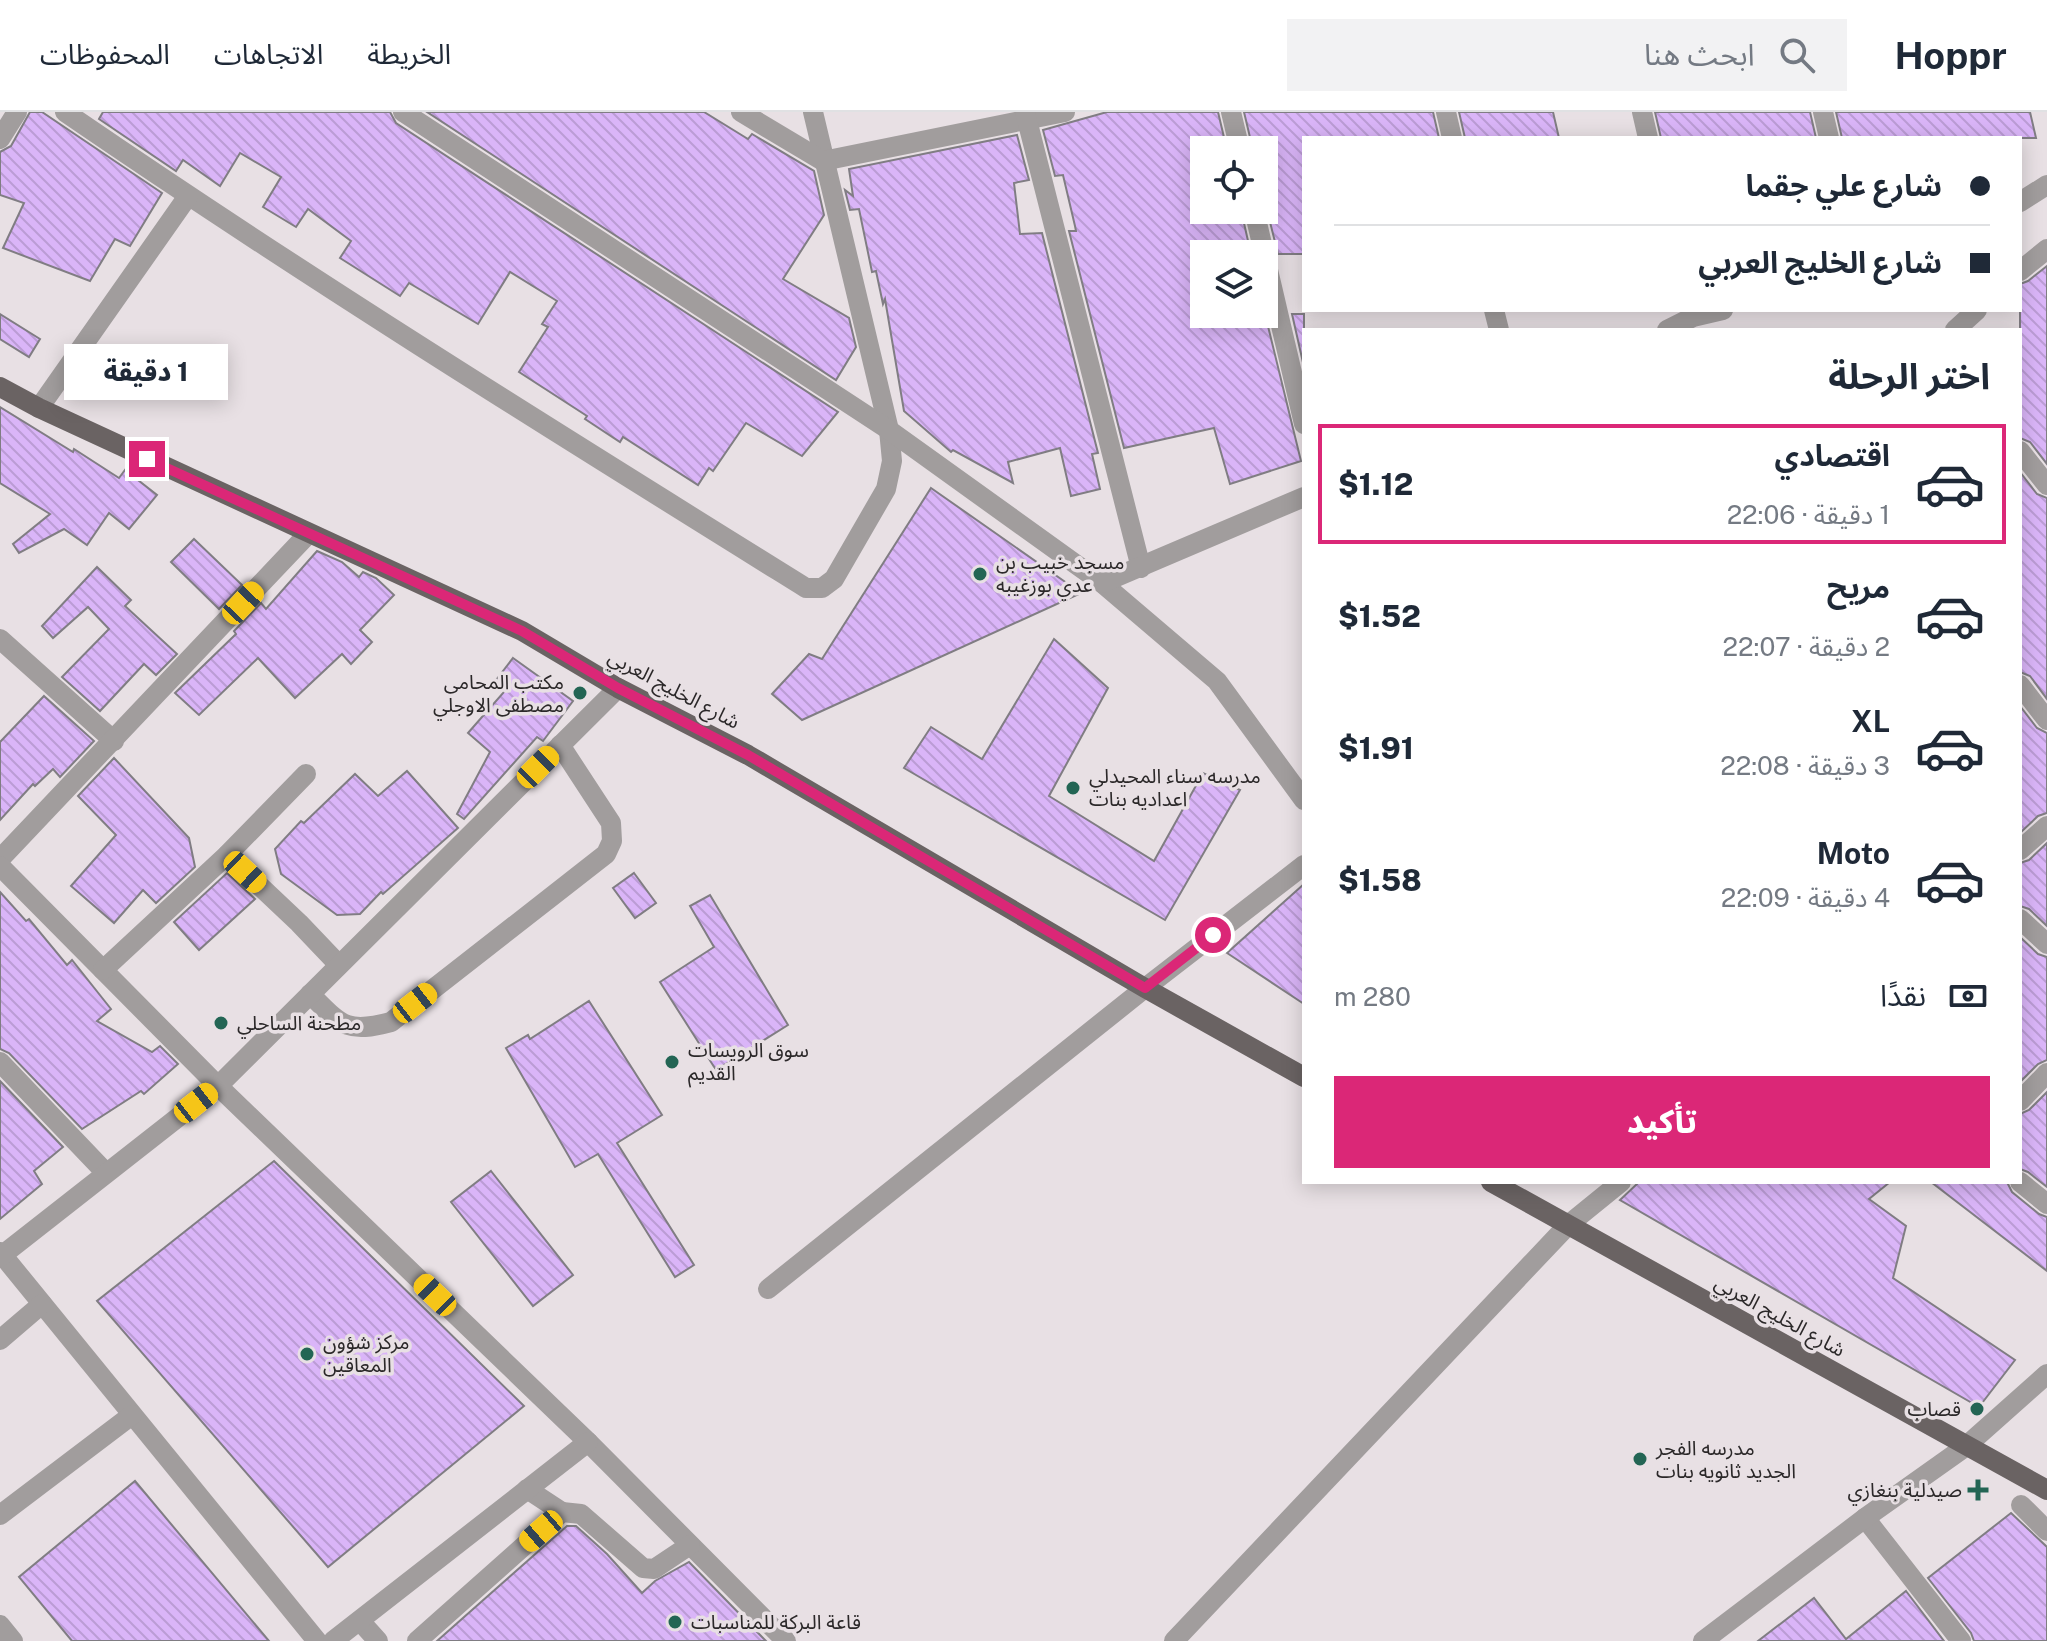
<!DOCTYPE html>
<html lang="ar">
<head>
<meta charset="utf-8">
<style>
	:root { --surface:#fff; --page:#f2f2f3; --text:#1f2937; --muted:#747a83; --line:#e0e1e3; --accent:#db2777 }
	body { margin:0; font-family:"Public Sans","Noto Sans Arabic",sans-serif; background:var(--page); color:var(--text); direction:rtl; height:100vh; display:flex; flex-direction:column; font-size:30px; white-space:nowrap }
	* { box-sizing:border-box; margin:0 }
	p { font-size:26px; color:var(--muted) }
	.icon { flex:none; width:44px; height:44px; fill:none; stroke:currentColor; stroke-width:2; stroke-linecap:round; stroke-linejoin:round }
	.map { position:relative; flex:1; overflow:hidden; direction:ltr }
	.sheet { position:absolute; left:1302px; top:216px; width:720px; height:856px; display:flex; flex-direction:column; background:var(--surface); border-radius:0px; box-shadow:0 4px 20px #0003; direction:rtl }
	.sheet>* { flex:none }
	.guide { position:absolute; left:1302px; top:24px; width:720px; height:176px; border-radius:0px; box-shadow:0 4px 20px #0003; direction:rtl; display:grid; align-content:center; height:176px; padding:0 32px; background:var(--surface) }
	.buttons { position:absolute; left:1190px; top:24px; display:grid; gap:16px }
	.buttons a { display:grid; place-items:center; width:88px; height:88px; border-radius:0px; background:var(--surface); box-shadow:0 4px 20px #0003; font-size:40px }
	.end { position:absolute; width:36px; height:36px; margin:-18px; border:10px solid #db2777; background:#fff; box-shadow:0 0 0 4px #fff }
	.from { border-radius:50% }
	.bubble { position:absolute; height:56px; border-radius:0px; background:var(--surface); box-shadow:0 4px 20px #0003; font-size:26px; font-weight:800; line-height:56px; text-align:center; direction:rtl }
	.car { position:absolute; width:24px; height:48px; margin:-24px -12px; border-radius:10px; box-shadow:0 0 6px 2px #0007; background:linear-gradient(#f5c518 24%,#345 0 40%,#f5c518 0 76%,#345 0 86%,#f5c518 0) }
	.guide b { display:flex; align-items:center; gap:28px; height:76px; font-size:30px }
	.guide b+b { border-top:2px solid var(--line) }
	.guide i { width:20px; height:20px; background:var(--text) }
	ul { padding:0; list-style:none }
	li { display:flex; align-items:center; gap:24px; height:120px; margin:0 16px 12px; padding:0 16px; border:4px solid transparent; border-radius:0px }
	li div { flex:1 }
	li b { display:block; font-size:30px }
	li em { font-style:normal; font-weight:800 }
	li.current { border-color:var(--accent) }
	li>.icon { width:72px; height:72px; stroke-width:1.5 }
	h2 { padding:0 32px; font-size:36px; line-height:96px }
	.pay { display:flex; align-items:center; gap:20px; height:88px; padding:0 32px; font-size:30px }
	.pay p { margin-inline-start:auto }
	.action { display:flex; gap:16px; margin-top:auto; padding:16px 32px }
	.action a { flex:1; height:92px; border-radius:0px; background:var(--accent); color:#fff; font-size:32px; font-weight:800; line-height:92px; text-align:center }
	header { display:flex; align-items:center; gap:48px; box-sizing:border-box; height:112px; padding:0 40px; background:var(--surface); border-bottom:2px solid var(--line) }
	header strong { font-size:38px }
	nav { display:flex; gap:44px; margin-inline-start:auto; font-size:28px }
	.search { width:560px; height:72px; background:var(--page); display:flex; align-items:center; gap:20px; box-sizing:border-box; padding:0 28px; border-radius:0px; color:var(--muted); font-size:30px }
	.map>svg:first-child { display:block }
</style>
</head>
<body>
<header>
<strong>Hoppr</strong>
<div class="search"><svg class="icon" aria-label="search" viewBox="0 0 24 24"><circle cx="10" cy="10" r="6"/><path d="M15 15l6 6"/></svg>ابحث هنا</div>
<nav><a>الخريطة</a><a>الاتجاهات</a><a>المحفوظات</a></nav>
</header>
<div class="map">
<svg width="2047" height="1529" viewBox="0 0 2047 1529">
	<defs>
		<pattern id="building-back-hatch" width="6" height="6" patternUnits="userSpaceOnUse" patternTransform="scale(2)"><rect width="6" height="6" fill="#dab5f8"/><path d="M-1 5l2 2M0 0l6 6M5-1l2 2" fill="none" stroke="#bb9cd5"/></pattern>
	</defs>
	<rect width="100%" height="100%" fill="#e8e0e4"/>
	<g fill="url(#building-back-hatch)" stroke="#807d83" stroke-width="2">
		<polygon points="30,0 42,0 162,81 130,134 115,127 90,169 3,136 24,91 0,83 0,40 11,34"/>
		<polygon points="103,0 390,0 396,11 838,300 802,344 746,311 713,359 709,356 698,373 623,325 620,330 585,307 587,304 519,260 548,215 542,212 557,189 510,160 478,212 409,171 400,184 340,146 351,129 308,97 296,115 263,95 281,65 240,41 220,74 183,48 176,59 99,7"/>
		<polygon points="427,0 704,0 748,27 752,22 814,59 824,103 783,167 849,206 856,235 836,268"/>
		<polygon points="1107,0 1218,0 1227,38 1204,38 1204,98 1241,98 1251,142 1204,142 1204,202 1265,202 1301,349 1230,372 1214,316 1124,336 1069,119 1076,119 1075,114 1063,63 1055,64 1043,18"/>
		<polygon points="1244,0 1433,0 1439,26 1304,26 1304,142 1278,142 1267,98 1272,98 1264,67 1264,38 1253,38"/>
		<polygon points="1459,0 1553,0 1559,26 1465,26"/>
		<polygon points="1655,0 1810,0 1816,26 1661,26"/>
		<polygon points="1836,0 2030,0 2036,26 1842,26"/>
		<polygon points="1017,23 1029,68 1014,71 1020,122 1042,121 1098,341 1092,342 1100,377 1071,384 1060,336 1008,350 1013,371 953,338 951,340 904,299 885,187 883,192 876,159 872,160 859,97 850,98 845,78 853,84 849,57"/>
		<polygon points="2047,154 2047,352 2030,330 2020,326 2020,172 2028,169"/>
		<polygon points="0,202 40,227 29,245 0,227"/>
		<polygon points="1292,202 1304,202 1304,255"/>
		<polygon points="0,295 73,340 74,337 119,366 125,358 157,383 129,417 109,401 87,433 64,417 19,441 13,432 50,402 0,371"/>
		<polygon points="2020,360 2037,382 2047,386 2047,587 2030,564 2020,560"/>
		<polygon points="931,376 1081,481 802,608 772,582 809,542 822,547"/>
		<polygon points="194,427 242,473 219,497 171,450"/>
		<polygon points="317,439 342,450 359,465 363,460 376,466 394,483 360,518 372,530 351,552 342,542 295,586 258,546 199,603 175,581 236,522 234,519 261,491 266,497"/>
		<polygon points="97,455 131,488 125,494 177,542 156,563 144,552 100,599 62,565 109,517 88,495 53,526 42,514"/>
		<polygon points="1054,527 1108,576 1049,684 1154,749 1203,661 1240,678 1165,808 904,656 931,615 982,647"/>
		<polygon points="513,546 573,589 543,629 537,625 464,707 457,702 490,640 468,621 504,580 493,572"/>
		<polygon points="44,584 94,629 60,665 53,657 35,674 33,672 0,708 0,630"/>
		<polygon points="2020,594 2037,616 2047,621 2047,701 2038,704 2020,721"/>
		<polygon points="114,646 189,726 195,755 156,791 143,778 114,811 71,774 116,723 78,684"/>
		<polygon points="407,659 458,716 383,782 381,780 360,802 337,803 281,762 275,737 301,709 304,711 355,662 378,684"/>
		<polygon points="2047,731 2047,814 2029,797 2020,794 2020,751 2029,748"/>
		<polygon points="227,761 255,787 199,838 174,810"/>
		<polygon points="634,761 656,791 635,806 613,776"/>
		<polygon points="1304,772 1304,892 1227,841"/>
		<polygon points="0,780 26,809 29,807 67,853 72,848 111,897 97,909 152,940 160,934 178,952 144,982 141,979 82,1017 9,941 0,937"/>
		<polygon points="710,783 788,913 716,958 660,870 714,835 690,794"/>
		<polygon points="2020,825 2038,842 2047,845 2047,948 2038,952 2020,970"/>
		<polygon points="589,889 662,1003 617,1031 694,1153 675,1165 598,1042 575,1055 506,936 528,923 530,927"/>
		<polygon points="0,969 63,1035 34,1059 42,1072 0,1107"/>
		<polygon points="2047,980 2047,1075 2028,1060 2020,1057 2020,1002 2029,998"/>
		<polygon points="274,1049 524,1294 328,1455 97,1189"/>
		<polygon points="491,1059 573,1163 533,1194 451,1090"/>
		<polygon points="1639,1070 1890,1070 1869,1087 1906,1114 1893,1166 2015,1248 1979,1295 1620,1088"/>
		<polygon points="1931,1070 2007,1070 2012,1080 2039,1102 2047,1105 2047,1159"/>
		<polygon points="135,1369 269,1529 72,1529 19,1465"/>
		<polygon points="2011,1401 2047,1435 2047,1529 1974,1529 1971,1521 1928,1466"/>
		<polygon points="567,1414 576,1414 607,1442 642,1481 655,1469 689,1450 766,1529 437,1529"/>
		<polygon points="1906,1479 1944,1529 1758,1529 1814,1486 1846,1527"/>
	</g>
	<g fill="none" stroke-linecap="round" stroke-linejoin="round">
		<g stroke="#a19d9d" stroke-width="20">
			<path d="M 65,0 C 307,166 557,321 806,476 L 822,476 L 834,467 L 886,377 L 892,349 L 889,318 L 813,0"/>
			<polyline points="403,0 889,318 1102,471 1217,569 1304,688"/>
			<polyline points="741,0 823,49 1065,0"/>
			<polyline points="1025,0 1141,456"/>
			<polyline points="1231,0 1240,38"/>
			<polyline points="1446,0 1452,26"/>
			<polyline points="1642,0 1648,26"/>
			<polyline points="1823,0 1829,26"/>
			<polyline points="0,27 17,0"/>
			<polyline points="2020,90 2047,73"/>
			<polyline points="1254,98 1304,312"/>
			<polyline points="2020,159 2047,137"/>
			<polyline points="1494,198 1499,218"/>
			<polyline points="1667,218 1693,205 1723,198"/>
			<polyline points="1955,218 1977,198"/>
			<polyline points="39,296 188,84"/>
			<polyline points="2020,339 2047,373"/>
			<polyline points="1102,471 1304,385"/>
			<polyline points="0,527 114,629"/>
			<polyline points="2020,573 2047,608"/>
			<polyline points="2020,738 2047,714"/>
			<polyline points="227,743 299,811 339,853"/>
			<polyline points="0,747 308,422"/>
			<polyline points="0,754 218,974 588,1330 786,1529"/>
			<polyline points="2020,807 2047,832"/>
			<polyline points="103,858 227,743 306,662"/>
			<path d="M 310,882 C 341,913 346,922 391,910 L 606,742 L 612,729 L 611,711 L 560,633"/>
			<polyline points="0,950 106,1061"/>
			<polyline points="2020,989 2047,961"/>
			<polyline points="2020,1070 2047,1092"/>
			<polyline points="0,1140 317,1529"/>
			<polyline points="0,1145 218,974 618,576"/>
			<polyline points="768,1177 1145,876 1304,753"/>
			<polyline points="0,1228 42,1192"/>
			<polyline points="527,1377 562,1400"/>
			<polyline points="2021,1393 2047,1419"/>
			<polyline points="0,1403 132,1303"/>
			<polyline points="1865,1406 1961,1529"/>
			<polyline points="360,1509 378,1529"/>
			<polyline points="0,1513 13,1529"/>
			<polyline points="333,1529 588,1330"/>
			<polyline points="417,1529 562,1400 581,1402 643,1456 654,1457 690,1433"/>
			<polyline points="1174,1529 1568,1113 1621,1070"/>
			<polyline points="1703,1529 1865,1406 1965,1335 2047,1262"/>
		</g>
		<g stroke="#6a6363" stroke-width="20">
			<polyline points="0,275 39,296 522,519 618,576 748,643 1145,876 1304,965"/>
			<polyline points="1491,1070 2047,1378"/>
		</g>
	</g>
	<g fill="none" stroke-linecap="round" stroke-linejoin="round">
		<polyline stroke="#db2777" stroke-width="10" points="147,347 522,519 618,576 748,643 1145,876 1213,823"/>
	</g>
	<g fill="#236554" stroke="#e8e0e4" stroke-width="3">
		<circle cx="980" cy="462" r="8"/>
		<circle cx="580" cy="581" r="8"/>
		<circle cx="1073" cy="676" r="8"/>
		<circle cx="221" cy="911" r="8"/>
		<circle cx="672" cy="950" r="8"/>
		<circle cx="307" cy="1242" r="8"/>
		<circle cx="1977" cy="1297" r="8"/>
		<circle cx="1640" cy="1347" r="8"/>
		<path d="M1974 1366h8v8h8v8h-8v8h-8v-8h-8v-8h8z"/>
		<circle cx="675" cy="1510" r="8"/>
	</g>
	<g text-anchor="middle" stroke-width="7" stroke-linejoin="round" paint-order="stroke">
		<g font-size="20" fill="#2b2829" stroke="#e8e0e4" text-anchor="start">
			<text x="996" y="457">مسجد خبيب بن<tspan x="996" dy="23">عدي بوزغيبه</tspan></text>
			<text x="564" y="577" text-anchor="end">مكتب المحامي<tspan x="564" dy="23">مصطفى الاوجلي</tspan></text>
			<text x="1089" y="671">مدرسه سناء المحيدلي<tspan x="1089" dy="23">اعداديه بنات</tspan></text>
			<text x="237" y="918">مطحنة الساحلي</text>
			<text x="688" y="945">سوق الرويسات<tspan x="688" dy="23">القديم</tspan></text>
			<text x="323" y="1237">مركز شؤون<tspan x="323" dy="23">المعاقين</tspan></text>
			<text x="1961" y="1304" text-anchor="end">قصاب</text>
			<text x="1656" y="1343">مدرسه الفجر<tspan x="1656" dy="23">الجديد ثانويه بنات</tspan></text>
			<text x="1962" y="1385" text-anchor="end">صيدلية بنغازي</text>
			<text x="691" y="1517">قاعة البركة للمناسبات</text>
		</g>
		<g font-size="20" fill="#2b2829" stroke="#e8e0e4">
			<text transform="translate(674 577) rotate(28)" y="7">شارع الخليج العربي</text>
			<text transform="translate(1780 1204) rotate(29)" y="7">شارع الخليج العربي</text>
		</g>
	</g>
</svg>
<div class="buttons">
<a><svg class="icon" aria-label="locate" viewBox="0 0 24 24"><circle cx="12" cy="12" r="6"/><path d="M12 2v4M12 18v4M2 12h4M18 12h4"/></svg></a>
<a><svg class="icon" aria-label="layers" viewBox="0 0 24 24"><path d="M12 4l9 5-9 5-9-5zM3 14l9 5 9-5"/></svg></a>
</div>
<i class="end from" style="left:1213px;top:823px"></i>
<i class="end" style="left:147px;top:347px"></i>
<div class="bubble" style="left:64px;top:232px;width:164px">1 دقيقة</div>
<i class="car" style="left:243px;top:491px;rotate:43deg"></i>
<i class="car" style="left:538px;top:655px;rotate:45deg"></i>
<i class="car" style="left:245px;top:760px;rotate:133deg"></i>
<i class="car" style="left:415px;top:891px;rotate:52deg"></i>
<i class="car" style="left:196px;top:991px;rotate:52deg"></i>
<i class="car" style="left:435px;top:1183px;rotate:314deg"></i>
<i class="car" style="left:541px;top:1419px;rotate:229deg"></i>
<div class="guide">
<b><i class="from"></i>شارع علي جقما</b>
<b><i></i>شارع الخليج العربي</b>
</div>
<section class="sheet">
<h2>اختر الرحلة</h2>
<ul>
<li class="current"><svg class="icon" aria-label="car" viewBox="0 0 24 24"><path d="M5 17H2v-5l4-1 3-4h7l3 4 3 1v5h-3M9 17h6M6 11h13"/><circle cx="7" cy="17" r="2"/><circle cx="17" cy="17" r="2"/></svg><div><b>اقتصادي</b><p>1 دقيقة · 22:06</p></div><em>$1.12</em></li>
<li><svg class="icon" aria-label="car" viewBox="0 0 24 24"><path d="M5 17H2v-5l4-1 3-4h7l3 4 3 1v5h-3M9 17h6M6 11h13"/><circle cx="7" cy="17" r="2"/><circle cx="17" cy="17" r="2"/></svg><div><b>مريح</b><p>2 دقيقة · 22:07</p></div><em>$1.52</em></li>
<li><svg class="icon" aria-label="car" viewBox="0 0 24 24"><path d="M5 17H2v-5l4-1 3-4h7l3 4 3 1v5h-3M9 17h6M6 11h13"/><circle cx="7" cy="17" r="2"/><circle cx="17" cy="17" r="2"/></svg><div><b>XL</b><p>3 دقيقة · 22:08</p></div><em>$1.91</em></li>
<li><svg class="icon" aria-label="car" viewBox="0 0 24 24"><path d="M5 17H2v-5l4-1 3-4h7l3 4 3 1v5h-3M9 17h6M6 11h13"/><circle cx="7" cy="17" r="2"/><circle cx="17" cy="17" r="2"/></svg><div><b>Moto</b><p>4 دقيقة · 22:09</p></div><em>$1.58</em></li>
</ul>
<div class="pay"><svg class="icon" aria-label="cash" viewBox="0 0 24 24"><path d="M3 7h18v10H3z"/><circle cx="12" cy="12" r="2"/></svg>نقدًا<p>280 m</p></div>
<div class="action"><a>تأكيد</a></div>
</section>
</div>
</body>
</html>
